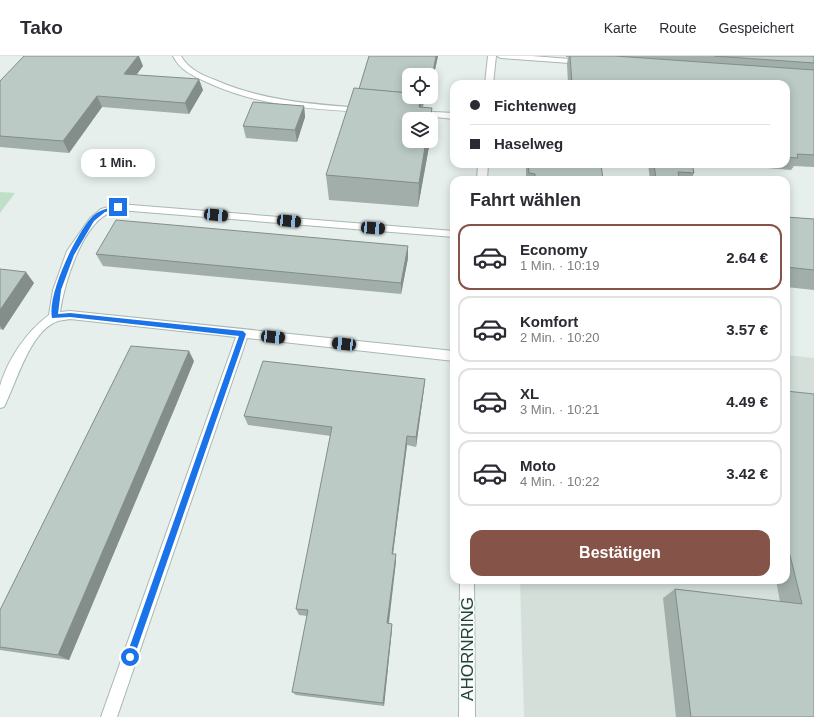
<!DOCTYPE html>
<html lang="de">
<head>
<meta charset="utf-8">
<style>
	:root { --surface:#fff; --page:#f7f7f7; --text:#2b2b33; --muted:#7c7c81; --line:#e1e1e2; --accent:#855347 }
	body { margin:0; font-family:Helvetica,sans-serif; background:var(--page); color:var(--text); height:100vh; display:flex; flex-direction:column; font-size:15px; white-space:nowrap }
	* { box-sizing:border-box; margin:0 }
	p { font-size:13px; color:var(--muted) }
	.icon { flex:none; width:22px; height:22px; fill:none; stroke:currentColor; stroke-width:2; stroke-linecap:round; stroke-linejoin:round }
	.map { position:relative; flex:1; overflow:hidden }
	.panel { position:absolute; left:450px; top:120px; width:340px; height:408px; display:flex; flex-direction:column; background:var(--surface); border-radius:12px; box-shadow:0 2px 10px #0003 }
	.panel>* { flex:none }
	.top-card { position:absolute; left:450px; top:24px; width:340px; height:88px; border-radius:12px; box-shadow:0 2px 10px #0003; display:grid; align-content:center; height:88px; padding:0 20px; background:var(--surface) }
	.fabs { position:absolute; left:402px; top:12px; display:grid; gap:8px }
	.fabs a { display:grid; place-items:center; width:36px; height:36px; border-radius:8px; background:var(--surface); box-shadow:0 2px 10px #0003; font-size:20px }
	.end { position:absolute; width:18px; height:18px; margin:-9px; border:5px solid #1a73e8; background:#fff; box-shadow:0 0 0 2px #fff }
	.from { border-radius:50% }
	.bubble { position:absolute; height:28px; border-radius:12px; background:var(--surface); box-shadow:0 2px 10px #0003; font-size:13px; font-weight:700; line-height:28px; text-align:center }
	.car { position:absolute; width:12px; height:24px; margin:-12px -6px; border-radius:5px; box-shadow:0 0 3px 1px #0007; background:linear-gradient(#222 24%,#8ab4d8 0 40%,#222 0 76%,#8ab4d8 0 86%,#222 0) }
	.top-card b { display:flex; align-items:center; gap:14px; height:38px; font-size:15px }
	.top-card b+b { border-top:1px solid var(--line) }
	.top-card i { width:10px; height:10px; background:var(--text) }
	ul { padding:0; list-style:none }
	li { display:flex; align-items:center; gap:12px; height:66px; margin:0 8px 6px; padding:0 12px; border:2px solid var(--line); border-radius:12px }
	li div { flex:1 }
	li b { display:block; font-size:15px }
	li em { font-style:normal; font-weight:700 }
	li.on { border-color:var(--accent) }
	li>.icon { width:36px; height:36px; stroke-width:1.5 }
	h2 { padding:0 20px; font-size:18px; line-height:48px }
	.button { display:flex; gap:8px; margin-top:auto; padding:8px 20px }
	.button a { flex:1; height:46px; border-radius:12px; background:var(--accent); color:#fff; font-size:16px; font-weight:700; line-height:46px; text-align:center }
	header { display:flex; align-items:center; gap:24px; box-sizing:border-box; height:56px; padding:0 20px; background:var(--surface); border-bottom:1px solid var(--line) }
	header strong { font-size:19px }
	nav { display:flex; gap:22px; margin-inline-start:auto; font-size:14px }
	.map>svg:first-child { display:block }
</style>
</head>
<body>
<header>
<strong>Tako</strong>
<nav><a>Karte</a><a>Route</a><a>Gespeichert</a></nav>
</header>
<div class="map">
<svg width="814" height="661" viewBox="0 0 814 661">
	<rect width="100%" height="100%" fill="#e6efeb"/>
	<polygon fill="#d4dfda" points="786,299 814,302 814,661 524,661 520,524 786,524"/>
	<polygon fill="#bfe0c8" points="0,136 15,137 0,157"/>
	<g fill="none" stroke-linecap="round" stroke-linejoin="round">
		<defs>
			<g id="street">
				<path d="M 173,0 L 181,0 C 188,13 202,19 215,24 C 263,45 312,48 363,52 L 367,54 L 363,56 C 311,53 260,50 211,28 C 196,21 181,16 173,0 Z"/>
				<polygon points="488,0 496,0 493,28 485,28"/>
				<polygon points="497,0 532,0 583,4 587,6 583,8 501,2"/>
				<polygon points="414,55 454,57 454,63 417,59 413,57"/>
				<polygon points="478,108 488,108 487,124 477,124"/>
				<path d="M 119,148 L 454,175 L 454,181 L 119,154 C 115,155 110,156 107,158 C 81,172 64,228 60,256 L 70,255 L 454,295 L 454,305 L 247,282 L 117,661 L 101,661 L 236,281 L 70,263 C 66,264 61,264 58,265 C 30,274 16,328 4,351 L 0,352 C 0,345 0,337 0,330 C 8,303 26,276 49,259 L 53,234 L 67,195 L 90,162 L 101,153 Z"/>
				<polygon points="460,524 474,524 475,661 459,661"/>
			</g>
		</defs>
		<use href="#street" stroke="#a8b8b2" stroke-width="2"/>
		<use href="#street" fill="#fff" fill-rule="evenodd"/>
	</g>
	<g fill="#a1aea9">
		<polygon points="369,0 438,0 432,27 431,27 431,19 409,19 425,41 423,51 430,85 418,151 329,144 326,119 359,33"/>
		<polygon points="566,0 814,0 814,111 794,110 791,114 721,108 786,108 786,28 568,28 567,8 568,1 566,1"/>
		<polygon points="143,10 136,19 203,34 189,58 102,51 69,97 0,91 0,25"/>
		<polygon points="304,50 305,61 297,86 246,82 243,70"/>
		<polygon points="526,108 601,108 603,124 526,124"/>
		<polygon points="648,108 692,108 694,117 691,124 650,124"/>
		<polygon points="786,161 814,163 814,234 786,231"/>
		<polygon points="408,190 408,202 401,238 103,210 96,198"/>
		<polygon points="0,213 34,227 3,274 0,273"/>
		<polygon points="194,305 176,349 69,604 0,594 0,554"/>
		<polygon points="425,323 424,333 416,391 407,389 393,498 396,505 389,567 392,568 392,573 384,650 296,639 292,636 307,560 299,559 296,553 331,380 248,369 244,360"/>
		<polygon points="786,335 814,661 676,661 663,542 675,533 780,546 776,524 786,524"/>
	</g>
	<g fill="#838d89">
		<polygon points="138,0 139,0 143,10 129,29 124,18"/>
		<polygon points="436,0 438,0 432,27 433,16"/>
		<polygon points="199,23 203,34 189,58 185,47"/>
		<polygon points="97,40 102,51 69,97 63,85"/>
		<polygon points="421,41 421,62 419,51"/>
		<polygon points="423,41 425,41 422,53"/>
		<polygon points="304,50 305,61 297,86 295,74"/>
		<polygon points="432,52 431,77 431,63 430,63"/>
		<polygon points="426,85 430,85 418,151 419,127"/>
		<polygon points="408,190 408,202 401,238 401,227"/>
		<polygon points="26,216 34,227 3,274 0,270 0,254"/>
		<polygon points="189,295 194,305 176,349 69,604 58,599"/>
		<polygon points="425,323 424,333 416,391 416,381"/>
		<polygon points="407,380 407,389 392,505 392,498"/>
		<polygon points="396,498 396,505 388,572 387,567"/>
		<polygon points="392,568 392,573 384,650 383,647"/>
	</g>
	<g fill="#bbcac4" stroke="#838d89">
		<polygon points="24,0 138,0 124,18 199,23 185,47 97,40 63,85 0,80 0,25"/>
		<polygon points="369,0 436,0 433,16 428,15 427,19 409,19 409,37 359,33"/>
		<polygon points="570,0 615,0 814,14 814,99 797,98 798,102 786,101 786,28 572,28"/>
		<polygon points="714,0 814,0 814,7"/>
		<polygon points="354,32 409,37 409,41 421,41 419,51 432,52 430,63 409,63 409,85 426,85 419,127 326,119"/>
		<polygon points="253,46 304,50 295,74 243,70"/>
		<polygon points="528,108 601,108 603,124 535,124 535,118 529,117"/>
		<polygon points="654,108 692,108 694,117 678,116 680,124 656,124"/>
		<polygon points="786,161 814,163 814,214 786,211"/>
		<polygon points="116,164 408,190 401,227 96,198"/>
		<polygon points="0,213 26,216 0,254"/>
		<polygon points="131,290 189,295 170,339 58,599 0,591 0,554"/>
		<polygon points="263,305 425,323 416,381 407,380 392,498 396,498 387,567 392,568 383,647 292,636 308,554 296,553 332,371 244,360"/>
		<polygon points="786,335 814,338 814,661 691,661 675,533 802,548 786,483"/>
	</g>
	<path fill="#1a73e8" d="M 118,150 L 120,153 L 105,156 L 94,165 L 74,199 L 61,234 L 58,258 L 70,257 L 243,275 L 246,278 L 134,601 L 130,605 L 126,601 L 239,280 L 70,261 L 52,262 C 47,239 75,180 91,162 C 98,154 108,152 118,150 Z"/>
	<g text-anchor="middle" stroke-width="3.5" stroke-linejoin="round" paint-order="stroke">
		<g font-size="17" fill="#24423a" stroke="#f7fbf9">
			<text transform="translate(467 593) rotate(-90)" y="6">AHORNRING</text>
		</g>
	</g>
</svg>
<div class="fabs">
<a><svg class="icon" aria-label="locate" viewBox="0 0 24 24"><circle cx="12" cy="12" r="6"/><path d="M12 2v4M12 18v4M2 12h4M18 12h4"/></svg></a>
<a><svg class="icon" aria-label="layers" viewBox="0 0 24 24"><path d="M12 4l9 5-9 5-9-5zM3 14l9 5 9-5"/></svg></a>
</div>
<i class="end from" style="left:130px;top:601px"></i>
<i class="end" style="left:118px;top:151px"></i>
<div class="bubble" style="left:81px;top:93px;width:74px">1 Min.</div>
<i class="car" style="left:216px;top:159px;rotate:95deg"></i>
<i class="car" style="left:289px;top:165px;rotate:95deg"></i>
<i class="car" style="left:373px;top:172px;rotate:94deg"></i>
<i class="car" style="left:273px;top:281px;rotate:96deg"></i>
<i class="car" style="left:344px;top:288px;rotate:276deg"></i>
<div class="top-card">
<b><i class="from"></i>Fichtenweg</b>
<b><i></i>Haselweg</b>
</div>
<section class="panel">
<h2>Fahrt wählen</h2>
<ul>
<li class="on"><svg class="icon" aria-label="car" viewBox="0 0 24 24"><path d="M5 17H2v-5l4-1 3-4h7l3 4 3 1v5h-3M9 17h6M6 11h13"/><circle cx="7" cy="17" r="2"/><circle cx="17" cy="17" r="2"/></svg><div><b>Economy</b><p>1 Min. · 10:19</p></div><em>2.64 €</em></li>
<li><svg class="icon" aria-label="car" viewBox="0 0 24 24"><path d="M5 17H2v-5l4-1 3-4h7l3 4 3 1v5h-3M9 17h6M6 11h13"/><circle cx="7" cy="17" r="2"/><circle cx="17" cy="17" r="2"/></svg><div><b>Komfort</b><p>2 Min. · 10:20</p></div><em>3.57 €</em></li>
<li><svg class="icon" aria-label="car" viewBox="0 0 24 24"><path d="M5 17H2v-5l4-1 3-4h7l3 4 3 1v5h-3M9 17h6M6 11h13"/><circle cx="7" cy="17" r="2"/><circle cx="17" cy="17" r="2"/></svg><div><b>XL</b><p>3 Min. · 10:21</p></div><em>4.49 €</em></li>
<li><svg class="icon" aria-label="car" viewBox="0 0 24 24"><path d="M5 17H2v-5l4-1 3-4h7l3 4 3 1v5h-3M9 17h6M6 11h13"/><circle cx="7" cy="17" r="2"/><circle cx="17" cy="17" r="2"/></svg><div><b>Moto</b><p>4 Min. · 10:22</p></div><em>3.42 €</em></li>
</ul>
<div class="button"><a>Bestätigen</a></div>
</section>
</div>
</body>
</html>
